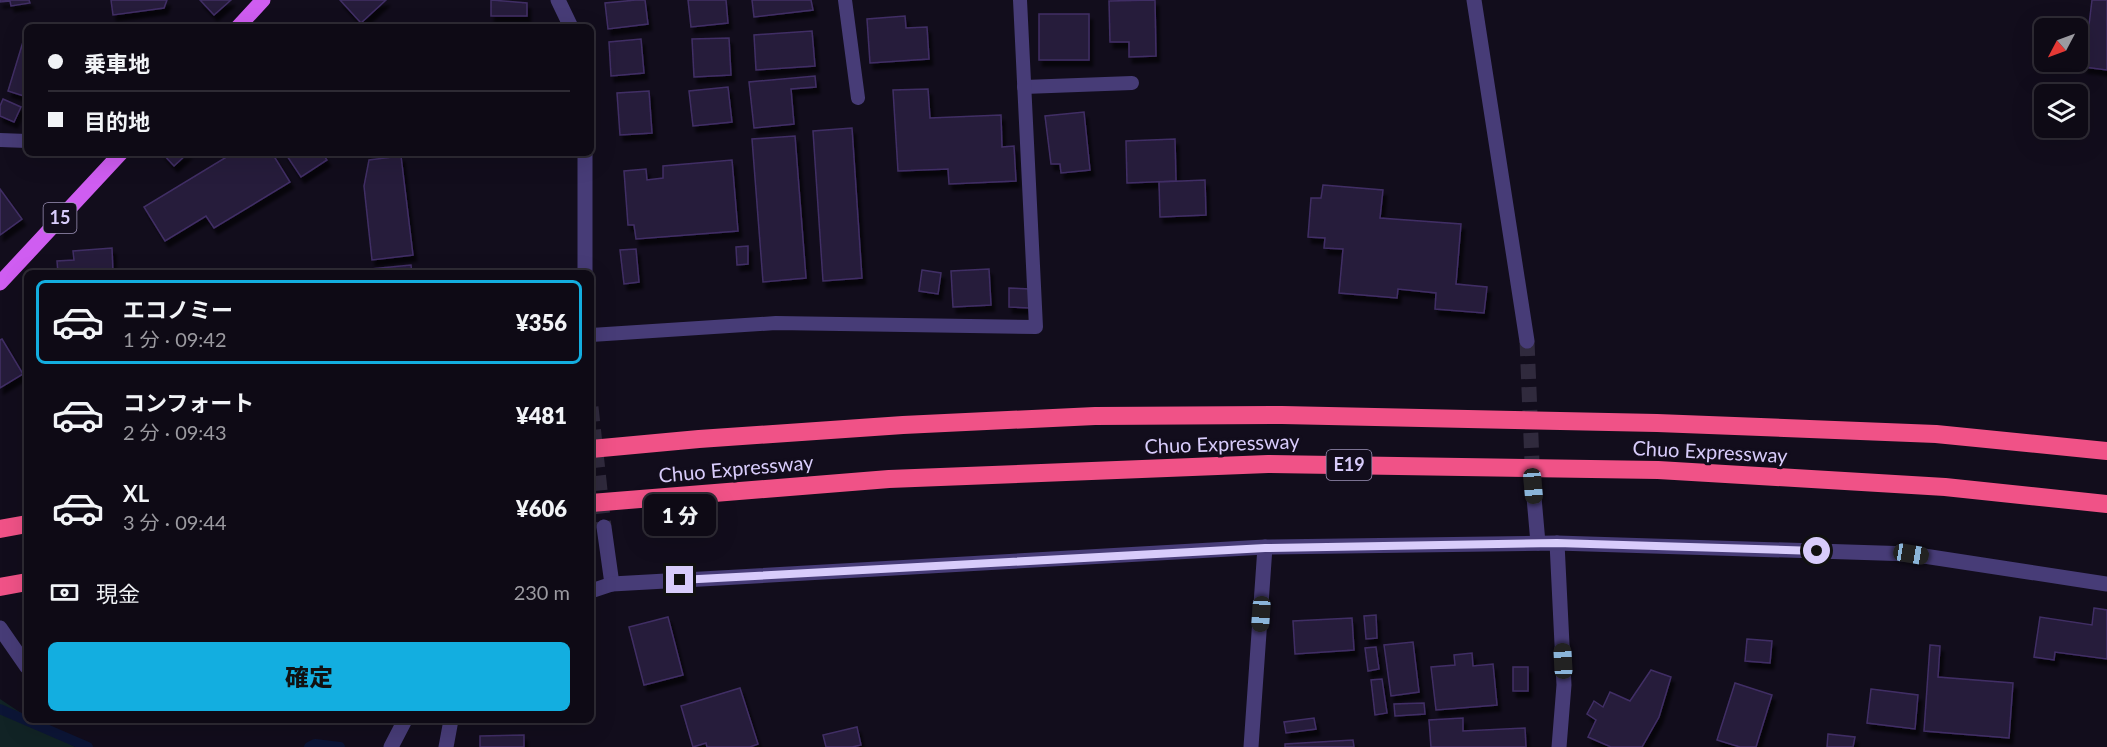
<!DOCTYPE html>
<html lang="ja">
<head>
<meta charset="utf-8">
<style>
	:root { --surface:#0e0a15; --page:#17131e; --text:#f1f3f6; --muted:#9b9aa0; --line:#2e2b34; --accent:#13aee0 }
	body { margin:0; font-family:Lato,"Noto Sans JP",sans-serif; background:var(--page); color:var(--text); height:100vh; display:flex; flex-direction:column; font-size:22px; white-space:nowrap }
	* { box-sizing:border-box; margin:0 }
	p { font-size:20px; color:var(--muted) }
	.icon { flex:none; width:33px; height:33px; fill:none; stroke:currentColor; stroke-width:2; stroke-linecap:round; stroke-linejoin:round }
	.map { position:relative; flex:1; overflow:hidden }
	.sheet { position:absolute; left:24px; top:270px; width:570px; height:453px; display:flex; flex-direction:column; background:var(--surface); border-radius:9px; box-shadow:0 6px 24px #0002,0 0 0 2px var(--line) }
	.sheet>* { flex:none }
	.guide { position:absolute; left:24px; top:24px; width:570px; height:132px; border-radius:9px; box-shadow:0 6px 24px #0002,0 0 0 2px var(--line); display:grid; align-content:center; height:132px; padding:0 24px; background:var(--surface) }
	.needle { width:39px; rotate:229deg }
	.tools { position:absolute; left:2034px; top:18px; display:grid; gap:12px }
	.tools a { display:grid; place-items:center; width:54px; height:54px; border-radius:9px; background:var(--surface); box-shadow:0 6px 24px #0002,0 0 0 2px var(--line); font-size:30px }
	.end { position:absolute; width:27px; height:27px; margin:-14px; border:8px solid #d8ccfb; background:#111; box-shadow:0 0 0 3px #111 }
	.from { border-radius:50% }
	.bubble { position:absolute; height:42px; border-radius:9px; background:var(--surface); box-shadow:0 6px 24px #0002,0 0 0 2px var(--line); font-size:20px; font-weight:800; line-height:42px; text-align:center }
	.car { position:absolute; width:18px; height:36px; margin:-18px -9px; border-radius:8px; box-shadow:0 0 4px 2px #0007; background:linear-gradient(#222 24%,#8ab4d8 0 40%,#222 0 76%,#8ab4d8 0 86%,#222 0) }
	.guide b { display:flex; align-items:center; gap:21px; height:57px; font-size:22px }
	.guide b+b { border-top:2px solid var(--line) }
	.guide i { width:15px; height:15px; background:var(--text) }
	ul { padding:10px 0 0; list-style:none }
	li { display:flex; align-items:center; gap:18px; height:84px; margin:0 12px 9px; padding:0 12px; border:3px solid transparent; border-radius:9px }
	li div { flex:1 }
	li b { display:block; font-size:22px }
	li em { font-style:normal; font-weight:800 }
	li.active { border-color:var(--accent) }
	li>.icon { width:54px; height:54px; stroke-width:1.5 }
	.pay { display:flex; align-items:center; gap:15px; height:66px; padding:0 24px; font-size:22px }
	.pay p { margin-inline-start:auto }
	.cta { display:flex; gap:12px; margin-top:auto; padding:12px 24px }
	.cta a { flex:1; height:69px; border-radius:9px; background:var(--accent); color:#111; font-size:24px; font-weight:800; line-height:69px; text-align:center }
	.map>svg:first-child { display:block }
</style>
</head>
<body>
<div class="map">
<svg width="2107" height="747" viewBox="0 0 2107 747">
	<defs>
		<filter id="shadow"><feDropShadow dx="3.5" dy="6" stdDeviation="1.5" flood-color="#0009"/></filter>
	</defs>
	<rect width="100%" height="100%" fill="#120d1c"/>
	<polygon fill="#112325" points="0,699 27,717 27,720 32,720 75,747 0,747"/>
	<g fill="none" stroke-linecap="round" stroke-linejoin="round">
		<g stroke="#0c1536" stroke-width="10">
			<polyline points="0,709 88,747"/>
			<polyline points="309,747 315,744 340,747"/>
		</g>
	</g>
	<g fill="#261b3b" stroke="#412f65" stroke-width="1.5" filter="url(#shadow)">
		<polygon points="0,0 29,0 30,3 11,6 10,1 0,2"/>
		<polygon points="111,0 167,0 164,8 113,15"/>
		<polygon points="200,0 231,0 214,15"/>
		<polygon points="340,0 386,0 361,23"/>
		<polygon points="491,0 527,3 527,16 491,16"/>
		<polygon points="636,0 645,0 648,24 608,29 605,3"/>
		<polygon points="688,0 726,0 728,23 691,27"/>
		<polygon points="752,0 811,0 813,10 754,17"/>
		<polygon points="1155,0 1156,56 1129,57 1129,42 1110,42 1109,1"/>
		<polygon points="2092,0 2107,0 2107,70 2084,67"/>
		<rect x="1039" y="14" width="50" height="46"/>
		<polygon points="905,16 906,28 927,27 929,59 870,63 867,19"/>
		<polygon points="812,31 815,66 756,70 754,35"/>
		<polygon points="26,32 27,33 27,97 8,91"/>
		<polygon points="729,38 731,75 694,77 692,39"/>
		<polygon points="641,39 644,73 611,76 609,42"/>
		<polygon points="815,76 816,87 791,89 794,124 754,128 749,82"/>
		<polygon points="728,87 732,122 693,126 689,91"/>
		<polygon points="928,89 930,118 1001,115 1002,147 1014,146 1016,181 949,184 948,169 898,171 893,90"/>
		<polygon points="649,91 652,133 620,135 617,93"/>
		<polygon points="3,99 21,107 14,122 0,116 0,106"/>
		<polygon points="1084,112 1090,170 1061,173 1060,164 1051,164 1045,116"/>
		<polygon points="852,128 862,278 823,281 813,131"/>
		<polygon points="795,136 806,278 763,282 752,139"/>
		<polygon points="1175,139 1176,181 1127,183 1126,141"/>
		<polygon points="162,153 188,153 174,166"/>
		<polygon points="233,153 272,153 290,182 214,228 206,216 165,241 144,207"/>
		<polygon points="285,153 322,153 327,160 301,177"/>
		<polygon points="401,156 413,255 372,260 364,186 369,160"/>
		<polygon points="732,160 738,231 636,239 634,225 628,225 624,171 646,169 647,180 663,178 663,166"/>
		<polygon points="1205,180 1206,215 1160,217 1159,182"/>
		<polygon points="1323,185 1383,190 1380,218 1461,224 1456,284 1487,287 1484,313 1435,309 1436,293 1398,289 1397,298 1339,293 1343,249 1324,248 1325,238 1308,237 1311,198 1321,198"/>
		<polygon points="0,189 22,219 0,235"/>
		<polygon points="748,246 748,264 737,265 736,247"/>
		<polygon points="112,248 113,273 58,273 57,261 74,260 73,251"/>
		<polygon points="636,249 639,282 624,284 620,250"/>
		<polygon points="411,265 412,273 372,273 371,269"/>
		<polygon points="989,269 991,305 953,307 951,271"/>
		<polygon points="922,270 941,273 938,294 919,291"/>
		<polygon points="1009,288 1030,289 1030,308 1009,307"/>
		<polygon points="2,339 23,374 0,388 0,340"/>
		<polygon points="2094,608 2107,610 2107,659 2055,652 2054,660 2034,657 2040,617 2092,625"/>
		<polygon points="1376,615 1377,638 1366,639 1364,616"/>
		<polygon points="668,617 683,675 644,685 629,627"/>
		<polygon points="1352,618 1354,650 1295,654 1293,621"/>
		<polygon points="1747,639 1772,641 1770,663 1745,661"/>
		<polygon points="1413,642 1419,692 1391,696 1384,645"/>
		<polygon points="1930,645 1940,646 1938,677 2013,683 2009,738 1924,731"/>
		<polygon points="1376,647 1379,669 1368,671 1365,648"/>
		<polygon points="1472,653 1473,666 1493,664 1497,705 1436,710 1431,667 1455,665 1454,655"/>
		<rect x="1513" y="667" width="15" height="24"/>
		<polygon points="1651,670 1671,677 1659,717 1642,747 1611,747 1588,737 1596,720 1587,714 1594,701 1603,707 1610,692 1630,701"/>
		<polygon points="1382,679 1387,713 1375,715 1371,680"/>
		<polygon points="1735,683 1772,695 1756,747 1740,747 1717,740"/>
		<polygon points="740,688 758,744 750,747 707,747 706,743 693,747 681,706"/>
		<polygon points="1871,689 1918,695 1915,729 1867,723"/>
		<polygon points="1424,703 1425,714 1395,716 1394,704"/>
		<polygon points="1314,718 1316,729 1286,733 1284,722"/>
		<polygon points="1463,718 1463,731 1525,728 1526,747 1431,747 1429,720"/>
		<polygon points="857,727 861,745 852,747 826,747 823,735"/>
		<polygon points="1828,734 1855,737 1853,747 1827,747"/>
		<polygon points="524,735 524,747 480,747 480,736"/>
		<polygon points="1353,740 1354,747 1285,747 1285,744"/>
	</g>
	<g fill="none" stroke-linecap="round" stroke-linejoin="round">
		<g stroke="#302a3d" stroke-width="15" stroke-dasharray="15 8" stroke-linecap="butt">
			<polyline points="1527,341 1533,486"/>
			<polyline points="591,407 604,527"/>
		</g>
		<g stroke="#473c77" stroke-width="14">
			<polyline points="845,0 858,98"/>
			<polyline points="1024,87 1132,83"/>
			<polyline points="0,140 27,141"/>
			<polyline points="591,335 776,323 1036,327 1020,0"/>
		</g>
		<g stroke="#473c77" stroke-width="15">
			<polyline points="558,0 571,27"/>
			<polyline points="1474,0 1527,341"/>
			<polyline points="585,273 585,153"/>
			<polyline points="1533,486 1538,543"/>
			<polyline points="604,527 612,584"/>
			<polyline points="1557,543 1564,685 1559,747"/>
			<polyline points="591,591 612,584 1265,547 1557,543 1911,554 2107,584"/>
			<polyline points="0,628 27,667"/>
			<polyline points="391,747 405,720"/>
			<polyline points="446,747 451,720"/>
			<polyline points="1251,747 1265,547"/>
		</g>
		<g stroke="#cf5df1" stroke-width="15">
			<polyline points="238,27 263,0"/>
			<polyline points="0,283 121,153"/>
		</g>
		<g stroke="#f05287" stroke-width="18">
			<polyline points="591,449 699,439 903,425 1095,416 1282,415 1657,423 1936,434 2107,451"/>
			<polyline points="591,503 889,479 1268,464 1658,470 1945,487 2107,504"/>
			<polyline points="0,529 27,524"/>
			<polyline points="0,587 27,582"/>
		</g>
	</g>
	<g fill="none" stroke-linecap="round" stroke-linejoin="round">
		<polyline stroke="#d8ccfb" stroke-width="8" points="680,580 1265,548 1557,543 1817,551"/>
	</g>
	<g text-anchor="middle" stroke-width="6" stroke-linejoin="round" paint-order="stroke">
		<g fill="#120d1c" stroke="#9d93b8" stroke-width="1.5">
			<rect x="43.5" y="203" width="33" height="30" rx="4.5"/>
			<rect x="1326.5" y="450" width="45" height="30" rx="4.5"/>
		</g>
		<g font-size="18" font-weight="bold" fill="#d8ccfb">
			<text x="60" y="224">15</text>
			<text x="1349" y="471">E19</text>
		</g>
		<g font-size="20" fill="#d8ccfb" stroke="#120d1c">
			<text transform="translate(1222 444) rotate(-2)" y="7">Chuo Expressway</text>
			<text transform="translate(1710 452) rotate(3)" y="7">Chuo Expressway</text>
			<text transform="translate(736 469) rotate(-5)" y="7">Chuo Expressway</text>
		</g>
	</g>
</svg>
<div class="tools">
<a><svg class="needle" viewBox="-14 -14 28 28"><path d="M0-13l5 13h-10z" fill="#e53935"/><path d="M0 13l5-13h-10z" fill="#9b9aa0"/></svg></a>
<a><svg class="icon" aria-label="layers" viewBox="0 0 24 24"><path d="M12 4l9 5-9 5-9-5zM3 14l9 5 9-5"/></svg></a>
</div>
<i class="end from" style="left:1817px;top:551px"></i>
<i class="end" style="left:680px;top:580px"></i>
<div class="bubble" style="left:644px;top:494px;width:72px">1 分</div>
<i class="car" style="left:1533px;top:486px;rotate:175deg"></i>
<i class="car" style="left:1911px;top:554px;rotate:99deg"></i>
<i class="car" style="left:1261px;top:614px;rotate:184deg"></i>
<i class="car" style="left:1563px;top:661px;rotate:357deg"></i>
<div class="guide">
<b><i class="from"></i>乗車地</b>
<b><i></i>目的地</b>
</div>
<section class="sheet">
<ul>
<li class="active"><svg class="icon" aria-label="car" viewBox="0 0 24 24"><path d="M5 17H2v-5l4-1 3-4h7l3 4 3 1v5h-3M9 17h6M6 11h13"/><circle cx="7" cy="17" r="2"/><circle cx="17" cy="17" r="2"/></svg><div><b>エコノミー</b><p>1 分 · 09:42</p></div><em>¥356</em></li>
<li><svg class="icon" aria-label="car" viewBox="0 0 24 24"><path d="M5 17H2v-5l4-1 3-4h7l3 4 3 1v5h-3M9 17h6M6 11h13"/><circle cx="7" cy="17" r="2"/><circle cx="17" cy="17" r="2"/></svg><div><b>コンフォート</b><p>2 分 · 09:43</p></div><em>¥481</em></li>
<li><svg class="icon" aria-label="car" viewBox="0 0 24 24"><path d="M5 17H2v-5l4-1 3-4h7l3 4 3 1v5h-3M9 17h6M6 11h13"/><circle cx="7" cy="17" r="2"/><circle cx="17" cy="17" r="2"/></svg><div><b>XL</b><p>3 分 · 09:44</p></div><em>¥606</em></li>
</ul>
<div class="pay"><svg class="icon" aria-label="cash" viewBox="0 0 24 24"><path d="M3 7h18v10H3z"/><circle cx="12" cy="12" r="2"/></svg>現金<p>230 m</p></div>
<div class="cta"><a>確定</a></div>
</section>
</div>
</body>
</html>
